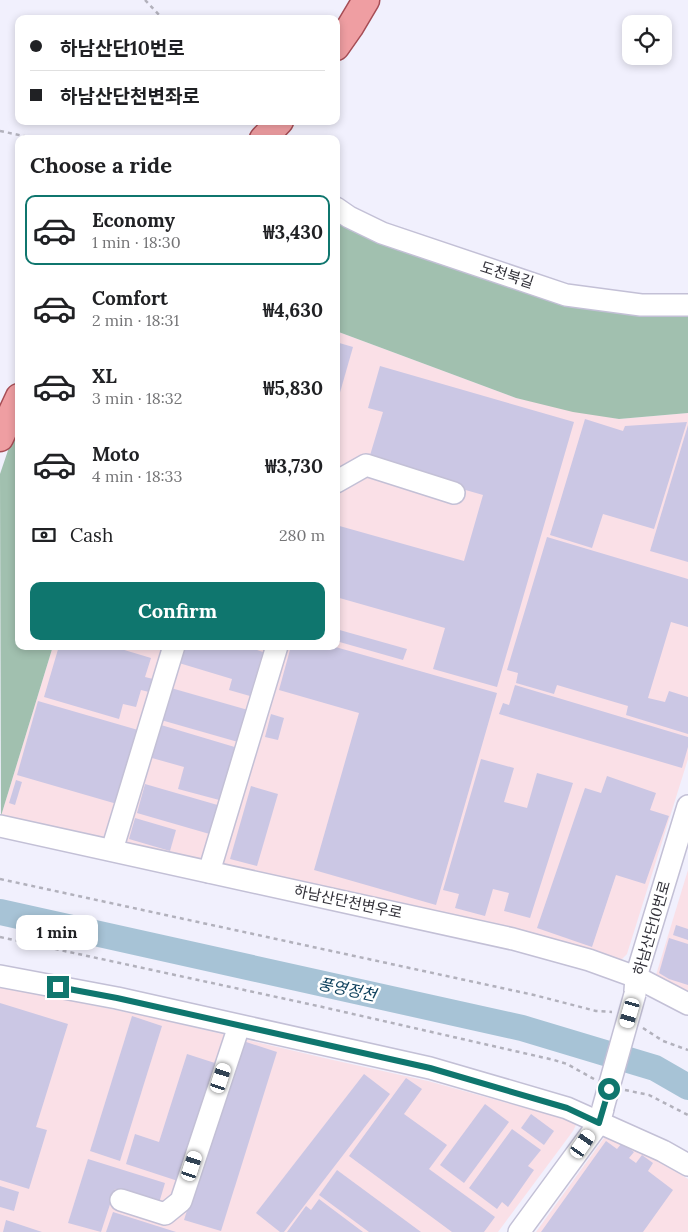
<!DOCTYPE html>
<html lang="en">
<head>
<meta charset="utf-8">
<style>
	:root { --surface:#fff; --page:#f2f2f2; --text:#202124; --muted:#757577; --line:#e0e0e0; --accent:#0f766e }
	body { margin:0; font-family:Lora,"Noto Sans KR",serif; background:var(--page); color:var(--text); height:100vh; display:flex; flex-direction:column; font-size:19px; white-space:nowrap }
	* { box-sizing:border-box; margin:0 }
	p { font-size:16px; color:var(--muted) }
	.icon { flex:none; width:28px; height:28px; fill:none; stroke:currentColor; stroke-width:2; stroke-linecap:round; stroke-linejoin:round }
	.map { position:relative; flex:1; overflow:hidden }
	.sheet { position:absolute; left:15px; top:135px; width:325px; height:515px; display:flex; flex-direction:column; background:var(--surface); border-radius:10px; box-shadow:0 2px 8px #0003 }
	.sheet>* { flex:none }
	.banner { position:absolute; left:15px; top:15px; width:325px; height:110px; border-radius:10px; box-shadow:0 2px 8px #0003; display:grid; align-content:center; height:110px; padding:0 15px; background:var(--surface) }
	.fabs { position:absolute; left:622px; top:15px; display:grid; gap:10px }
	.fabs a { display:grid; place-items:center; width:50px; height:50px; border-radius:10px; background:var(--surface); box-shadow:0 2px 8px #0003; font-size:25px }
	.end { position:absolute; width:22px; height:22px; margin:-11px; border:6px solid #0f766e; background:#fff; box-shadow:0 0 0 2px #fff }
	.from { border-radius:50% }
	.bubble { position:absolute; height:35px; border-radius:10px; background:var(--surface); box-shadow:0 2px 8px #0003; font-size:16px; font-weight:700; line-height:35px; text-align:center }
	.car { position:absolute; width:15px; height:30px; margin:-15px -8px; border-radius:6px; box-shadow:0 0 4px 1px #0007; background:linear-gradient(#fff 24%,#345 0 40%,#fff 0 76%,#345 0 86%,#fff 0) }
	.banner b { display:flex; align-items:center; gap:18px; height:48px; font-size:19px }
	.banner b+b { border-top:1px solid var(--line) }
	.banner i { width:12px; height:12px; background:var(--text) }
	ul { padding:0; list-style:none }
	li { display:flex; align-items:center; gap:15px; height:70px; margin:0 10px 8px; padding:0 5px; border:2px solid transparent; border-radius:10px }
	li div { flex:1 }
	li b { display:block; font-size:19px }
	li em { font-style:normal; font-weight:700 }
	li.on { border-color:var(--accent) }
	li>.icon { width:45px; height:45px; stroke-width:1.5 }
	h2 { padding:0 15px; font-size:22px; line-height:60px }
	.pay { display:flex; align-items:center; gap:12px; height:55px; padding:0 15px; font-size:19px }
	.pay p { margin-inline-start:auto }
	.button { display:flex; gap:10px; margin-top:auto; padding:10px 15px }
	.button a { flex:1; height:58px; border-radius:10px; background:var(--accent); color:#fff; font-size:20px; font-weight:700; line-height:58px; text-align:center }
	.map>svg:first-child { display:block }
</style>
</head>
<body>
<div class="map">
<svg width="688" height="1232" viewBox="0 0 688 1232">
	<rect width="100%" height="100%" fill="#f1f0fd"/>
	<g fill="#fae0e7">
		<polygon points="336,331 516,398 619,419 688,413 688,759 627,954 621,960 596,958 222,867 287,646 336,646"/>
		<polygon points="53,646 167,646 112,844 1,816"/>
		<polygon points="182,646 269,646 207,864 123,846"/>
		<polygon points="688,870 688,992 656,975"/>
		<polygon points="0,986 154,1018 333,1060 428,1081 565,1119 576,1125 573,1131 498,1232 0,1232"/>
		<polygon points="611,1137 637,1149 688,1179 688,1232 536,1232 604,1138"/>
	</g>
	<g fill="#a1c0af">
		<polygon points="336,218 529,285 688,309 688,413 619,419 573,412 516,398 336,331"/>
		<polygon points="19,418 19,646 53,646 1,816 0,474"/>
	</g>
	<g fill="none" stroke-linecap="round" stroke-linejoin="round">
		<polyline stroke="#a7c3d6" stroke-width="26" points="0,912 522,1028 655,1068 688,1087"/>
	</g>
	<g fill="#cbc7e4">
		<polygon points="336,342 353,347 337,403 336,403"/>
		<polygon points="380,366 574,422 497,687 433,669 445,628 336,597 336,525 464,561 483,495 368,462 383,412 368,408"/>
		<polygon points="585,419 623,431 625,426 687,422 654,529 603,514 592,548 550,535"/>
		<polygon points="688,425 688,562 650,551"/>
		<polygon points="547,537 688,579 688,627 671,622 648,698 665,702 669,691 688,697 688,734 626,715 628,706 557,685 554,694 516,683 518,673 507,670"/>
		<polygon points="336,629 407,649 403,660 336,641"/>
		<polygon points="59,646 111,646 151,658 145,677 153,679 149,692 141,690 136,707 123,704 119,719 44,697"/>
		<polygon points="184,646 245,646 263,652 250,696 229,690 232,679 179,663"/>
		<polygon points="291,646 332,646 497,693 436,905 314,870 359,713 279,690"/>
		<polygon points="515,685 688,737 688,747 682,768 499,714 503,703 509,705"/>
		<polygon points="171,688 248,710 238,742 161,720"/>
		<polygon points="38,701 138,730 117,804 17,775"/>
		<polygon points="271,714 284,718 278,740 265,737"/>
		<polygon points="161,725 238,748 223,801 178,789 184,767 152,758"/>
		<polygon points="481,759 514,768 504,802 527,808 537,773 573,783 530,918 504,911 509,893 493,889 485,916 455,908 459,894 443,890"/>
		<polygon points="607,776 656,793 650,810 669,816 645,884 616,875 592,947 537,928 585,788 601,793"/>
		<polygon points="16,780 22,782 15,805 9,803"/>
		<polygon points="145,784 221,806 213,835 137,813"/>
		<polygon points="251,786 278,794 257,866 230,859"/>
		<polygon points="135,818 176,830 170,851 129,839"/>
		<polygon points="676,925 688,929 688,940 673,935"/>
		<polygon points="669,938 688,944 688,985 669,979 659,973"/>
		<polygon points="0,1003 68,1024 36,1127 47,1130 29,1189 0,1180"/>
		<polygon points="132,1016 162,1026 120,1161 90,1151"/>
		<polygon points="240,1040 277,1052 221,1231 184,1220"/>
		<polygon points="187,1054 218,1064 181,1182 126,1164 135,1134 159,1142"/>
		<polygon points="364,1074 390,1094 284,1232 280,1232 256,1213"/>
		<polygon points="406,1078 422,1089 404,1114 447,1145 429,1169 495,1217 484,1232 452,1232 349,1156"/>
		<polygon points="485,1104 509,1122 464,1183 440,1165"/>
		<polygon points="531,1114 554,1131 544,1145 521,1128"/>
		<polygon points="512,1129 541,1150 528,1166 534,1170 508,1207 502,1202 497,1209 469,1188"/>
		<polygon points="606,1141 617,1149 622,1143 634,1152 629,1158 636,1163 642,1155 653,1163 648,1171 673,1190 643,1232 541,1232"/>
		<polygon points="88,1159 165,1183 159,1203 115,1189 101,1232 68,1223"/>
		<polygon points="337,1170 421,1232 369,1232 319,1195"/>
		<polygon points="0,1186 19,1192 14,1211 0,1207"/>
		<polygon points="319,1199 363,1232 287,1232 306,1206 311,1210"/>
		<polygon points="113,1212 176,1232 106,1232"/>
		<polygon points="6,1220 42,1232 3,1232"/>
	</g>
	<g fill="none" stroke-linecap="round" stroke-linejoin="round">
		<defs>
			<g id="minor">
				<polyline points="336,208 349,217 382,233 566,295 641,305 688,305"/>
				<polyline points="336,482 366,465 454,493"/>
				<polyline points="0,826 513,939 589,960 636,977 688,1004"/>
				<polyline points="112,850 174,646"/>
				<polyline points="209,872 277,646"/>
				<polyline points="0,976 117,998 430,1068 567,1108 663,1151 688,1165"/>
				<polyline points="635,991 636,977 688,806"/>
				<polyline points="121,1200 165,1214 181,1201 239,1026"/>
				<polyline points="519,1232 599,1123 603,1109"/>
			</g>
			<g id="major">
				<polyline points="336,47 350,27 366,0"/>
				<polyline points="263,139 280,121"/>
				<polyline points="0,438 19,397"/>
			</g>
		</defs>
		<use href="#minor" stroke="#c3c0d6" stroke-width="24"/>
		<use href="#major" stroke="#a64d55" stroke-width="29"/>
		<g stroke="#b2b1bc" stroke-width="2.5" stroke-dasharray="4 4" stroke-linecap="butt">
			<polyline points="145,0 163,19"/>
			<polyline points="0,131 38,139"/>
			<polyline points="0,879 534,995 596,1011 612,1012"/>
			<polyline points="0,937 318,1006 554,1060 567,1064 594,1079"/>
			<polyline points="643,1028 663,1041 688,1050"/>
			<polyline points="625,1090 649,1095 688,1115"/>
		</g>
		<use href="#minor" stroke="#fff" stroke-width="21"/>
		<use href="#major" stroke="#ef9ea2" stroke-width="26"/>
		<defs>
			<polyline id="minor-bridge" points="603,1108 635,994"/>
		</defs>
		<use href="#minor-bridge" stroke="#c3c0d6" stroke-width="24" stroke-linecap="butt"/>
		<use href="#minor-bridge" stroke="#fff" stroke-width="21"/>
	</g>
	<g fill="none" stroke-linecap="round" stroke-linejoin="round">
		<polyline stroke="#0f766e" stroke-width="6" points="58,987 117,998 430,1068 567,1108 599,1123 609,1089"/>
	</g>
	<g text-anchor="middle" stroke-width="5" stroke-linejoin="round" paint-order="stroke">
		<g font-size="15" fill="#313038" stroke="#fff">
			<text transform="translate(507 275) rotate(18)" y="5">도천북길</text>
			<text transform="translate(348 902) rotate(12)" y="5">하남산단천변우로</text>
			<text transform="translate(652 928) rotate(-74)" y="5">하남산단10번로</text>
		</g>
		<g font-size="16" font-style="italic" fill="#0c3f5b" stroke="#fff">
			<text transform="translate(347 989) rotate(12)" y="6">풍영정천</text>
		</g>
	</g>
</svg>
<div class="fabs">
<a><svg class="icon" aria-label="locate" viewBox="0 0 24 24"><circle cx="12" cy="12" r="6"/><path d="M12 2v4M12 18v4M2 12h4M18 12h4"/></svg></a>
</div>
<i class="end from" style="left:609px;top:1089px"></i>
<i class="end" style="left:58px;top:987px"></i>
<div class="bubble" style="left:16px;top:915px;width:82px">1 min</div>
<i class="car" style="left:630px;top:1013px;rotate:196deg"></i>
<i class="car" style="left:221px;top:1078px;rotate:18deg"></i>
<i class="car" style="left:583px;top:1144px;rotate:35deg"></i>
<i class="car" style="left:192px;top:1166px;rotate:18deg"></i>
<div class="banner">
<b><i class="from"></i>하남산단10번로</b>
<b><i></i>하남산단천변좌로</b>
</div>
<section class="sheet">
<h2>Choose a ride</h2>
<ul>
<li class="on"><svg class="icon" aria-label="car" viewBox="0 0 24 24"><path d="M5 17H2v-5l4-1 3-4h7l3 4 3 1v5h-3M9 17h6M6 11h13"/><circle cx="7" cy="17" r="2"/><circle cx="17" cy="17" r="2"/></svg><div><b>Economy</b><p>1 min · 18:30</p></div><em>₩3,430</em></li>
<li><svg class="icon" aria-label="car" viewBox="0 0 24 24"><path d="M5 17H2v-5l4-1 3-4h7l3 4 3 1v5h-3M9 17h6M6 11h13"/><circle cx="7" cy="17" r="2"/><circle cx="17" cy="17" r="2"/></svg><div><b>Comfort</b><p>2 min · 18:31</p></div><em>₩4,630</em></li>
<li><svg class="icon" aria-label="car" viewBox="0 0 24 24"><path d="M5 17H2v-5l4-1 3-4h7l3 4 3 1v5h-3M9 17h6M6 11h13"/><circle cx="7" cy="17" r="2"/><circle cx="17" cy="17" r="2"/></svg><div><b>XL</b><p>3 min · 18:32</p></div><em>₩5,830</em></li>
<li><svg class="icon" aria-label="car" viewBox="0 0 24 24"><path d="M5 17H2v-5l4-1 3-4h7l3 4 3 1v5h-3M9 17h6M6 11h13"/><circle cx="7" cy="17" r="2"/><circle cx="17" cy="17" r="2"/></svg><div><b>Moto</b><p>4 min · 18:33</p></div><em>₩3,730</em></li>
</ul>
<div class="pay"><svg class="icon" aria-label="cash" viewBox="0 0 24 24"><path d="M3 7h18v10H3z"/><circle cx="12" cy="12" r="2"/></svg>Cash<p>280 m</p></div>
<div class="button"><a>Confirm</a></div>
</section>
</div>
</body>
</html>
